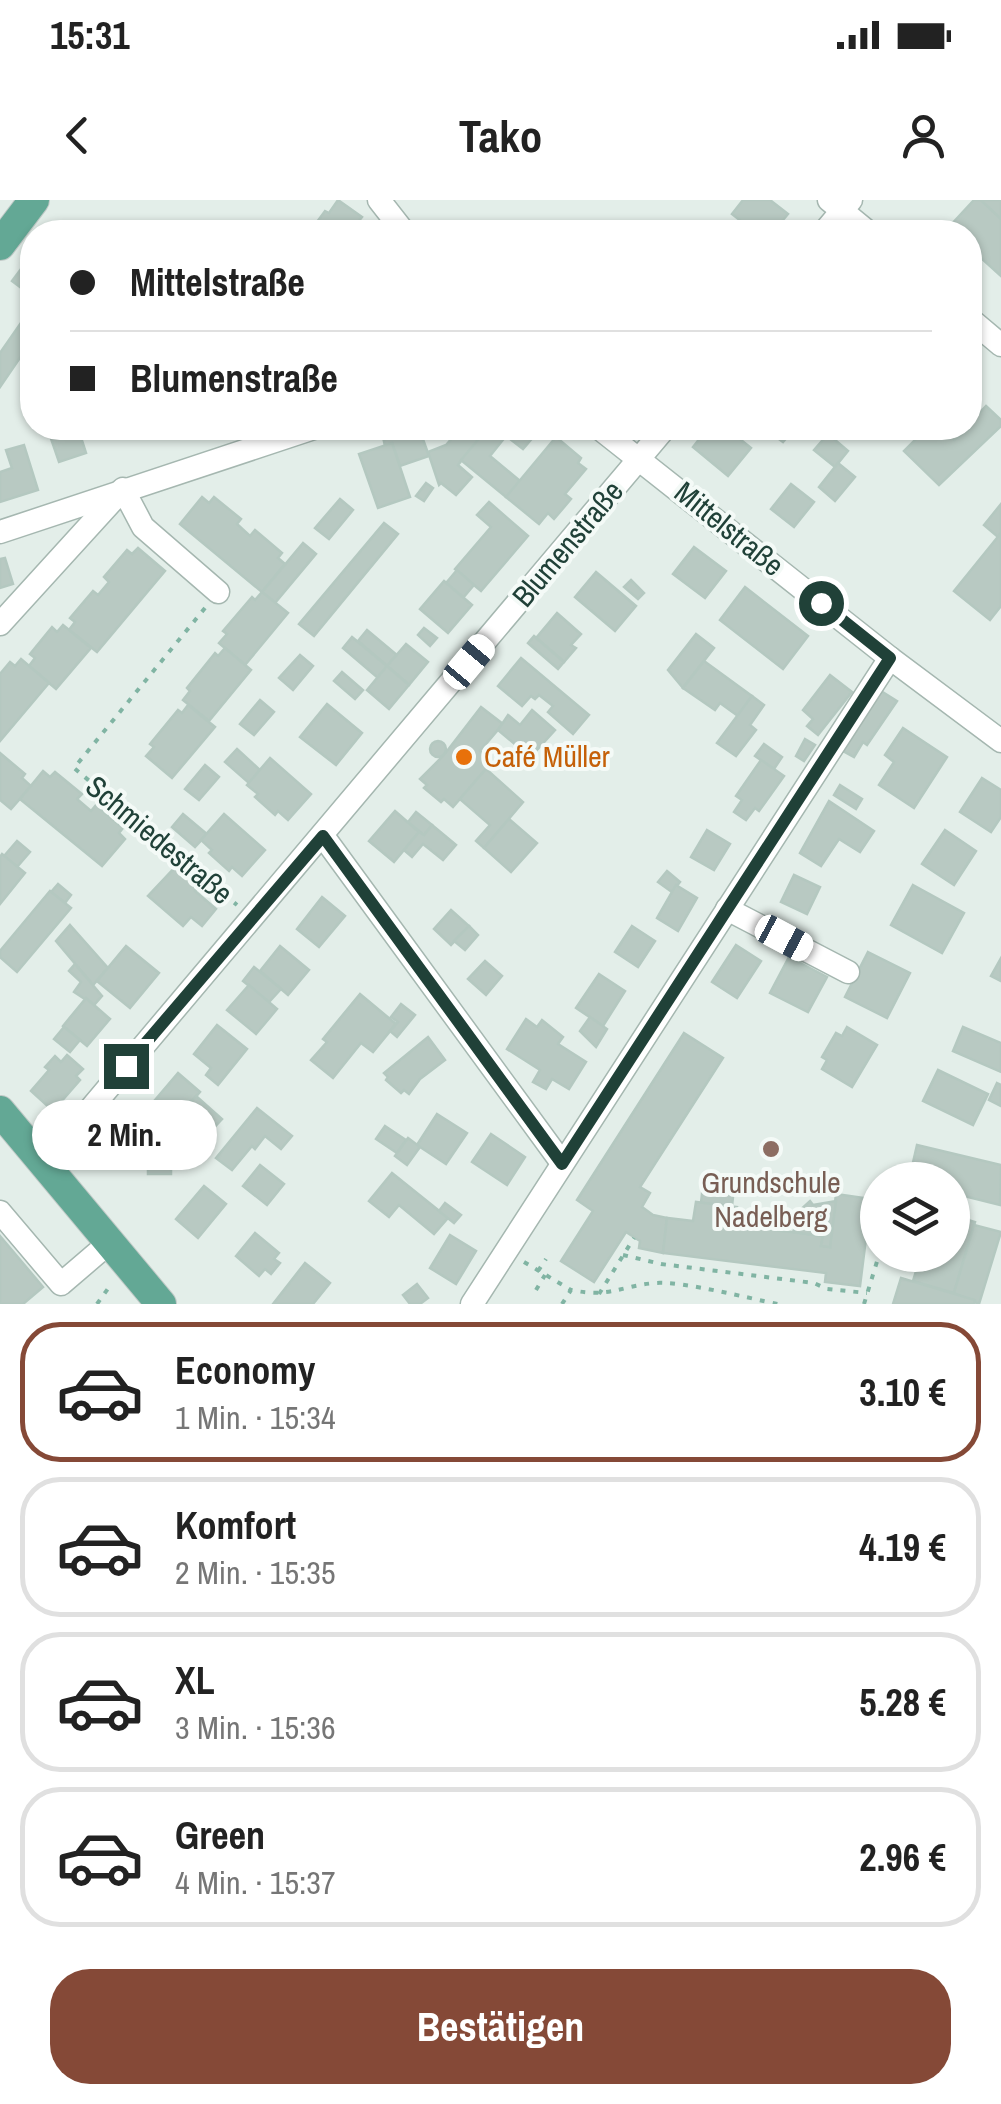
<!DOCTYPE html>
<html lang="de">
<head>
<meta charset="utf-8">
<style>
	:root { --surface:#fff; --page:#f2f2f2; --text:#222; --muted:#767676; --line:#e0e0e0; --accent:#854937 }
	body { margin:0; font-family:"Archivo Narrow",sans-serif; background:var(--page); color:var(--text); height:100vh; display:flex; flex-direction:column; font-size:38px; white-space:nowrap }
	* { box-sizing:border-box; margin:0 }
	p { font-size:32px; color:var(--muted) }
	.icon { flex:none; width:55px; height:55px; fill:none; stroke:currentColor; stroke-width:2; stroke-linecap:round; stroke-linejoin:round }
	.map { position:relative; height:1104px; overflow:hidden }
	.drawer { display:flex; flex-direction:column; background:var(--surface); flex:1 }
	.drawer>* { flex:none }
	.hud { position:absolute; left:20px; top:20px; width:962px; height:220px; border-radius:40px; box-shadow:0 2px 8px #0004; display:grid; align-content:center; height:220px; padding:0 50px; background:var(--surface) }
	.fabs { position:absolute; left:860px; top:962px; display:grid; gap:20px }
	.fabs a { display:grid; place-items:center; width:110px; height:110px; border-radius:50%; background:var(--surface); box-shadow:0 2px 8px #0004; font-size:50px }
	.end { position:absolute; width:45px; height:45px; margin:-22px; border:12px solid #204138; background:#fff; box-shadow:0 0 0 5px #fff }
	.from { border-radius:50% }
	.bubble { position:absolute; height:70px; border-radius:35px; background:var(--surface); box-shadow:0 2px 8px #0004; font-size:32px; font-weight:700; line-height:70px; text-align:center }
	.car { position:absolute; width:30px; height:60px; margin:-30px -15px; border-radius:12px; box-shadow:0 0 8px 2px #0007; background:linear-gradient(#fff 24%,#345 0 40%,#fff 0 76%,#345 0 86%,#fff 0) }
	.hud b { display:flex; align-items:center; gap:35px; height:95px; font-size:38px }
	.hud b+b { border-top:2px solid var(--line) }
	.hud i { width:25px; height:25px; background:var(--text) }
	ul { padding:18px 0 0; list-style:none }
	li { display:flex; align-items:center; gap:30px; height:140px; margin:0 20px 15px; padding:0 30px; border:5px solid var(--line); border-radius:40px }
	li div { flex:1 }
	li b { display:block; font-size:38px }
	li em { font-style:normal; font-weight:700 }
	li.selected { border-color:var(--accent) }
	li>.icon { width:90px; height:90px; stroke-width:1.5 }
	.action { display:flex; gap:20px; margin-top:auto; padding:20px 50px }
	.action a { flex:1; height:115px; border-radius:40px; background:var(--accent); color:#fff; font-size:40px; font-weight:700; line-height:115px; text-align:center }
	.status { display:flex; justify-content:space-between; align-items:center; height:70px; padding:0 50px; background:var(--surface); direction:ltr }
	.status svg { height:28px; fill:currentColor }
	header { display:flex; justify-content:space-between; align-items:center; height:130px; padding:0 50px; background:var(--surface); font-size:45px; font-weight:700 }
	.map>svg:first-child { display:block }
</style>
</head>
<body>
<div class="status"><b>15:31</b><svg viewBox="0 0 49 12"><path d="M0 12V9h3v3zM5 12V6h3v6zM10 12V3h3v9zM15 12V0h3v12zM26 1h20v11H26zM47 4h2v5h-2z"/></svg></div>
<header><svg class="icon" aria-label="back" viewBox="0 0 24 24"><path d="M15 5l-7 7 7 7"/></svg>Tako<svg class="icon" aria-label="person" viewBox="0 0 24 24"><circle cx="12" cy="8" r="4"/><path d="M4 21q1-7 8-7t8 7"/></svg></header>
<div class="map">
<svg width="1001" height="1104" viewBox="0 0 1001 1104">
	<rect width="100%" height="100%" fill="#e3eee9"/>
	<g fill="#b8c9c2" stroke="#b4c8c0" stroke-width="2.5">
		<polygon points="338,0 362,17 350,32 311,30 325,11 329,13"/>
		<polygon points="743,0 770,0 788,14 773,32 755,32 732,14"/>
		<polygon points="974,0 981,0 1001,19 1001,76 970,48 970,32 954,32 948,28"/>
		<polygon points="981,0 1001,0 1001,19"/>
		<polygon points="24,65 32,71 32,96 12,81"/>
		<polygon points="32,107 32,140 0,187 0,153"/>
		<polygon points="986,206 1001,220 1001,226 939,285 904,251 927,228 941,228 954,240 970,228 970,223"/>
		<polygon points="56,228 78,228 86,253 59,262 48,230"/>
		<polygon points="409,228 419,228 429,256 400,266 392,243 385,246 383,237"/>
		<polygon points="461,228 488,228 458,265 472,277 456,295 441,283 439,285 428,252 446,245"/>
		<polygon points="488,228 541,228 523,249 506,236 490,256 520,281 506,297 461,260"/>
		<polygon points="708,228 726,228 751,248 728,276 693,247"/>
		<polygon points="764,228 795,228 783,242"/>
		<polygon points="828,234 848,251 835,267 814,250"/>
		<polygon points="556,237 581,258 578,263 586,269 565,294 571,299 554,319 548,313 539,324 506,297"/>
		<polygon points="392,243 410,297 378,308 359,254"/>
		<polygon points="24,245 38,290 0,302 0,272 12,268 6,250"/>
		<polygon points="838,263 855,277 835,301 819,287"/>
		<polygon points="426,283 433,288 424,301 416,296"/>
		<polygon points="791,284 814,302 794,327 771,309"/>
		<polygon points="202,297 209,303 214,297 241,319 237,324 250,336 255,330 282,353 278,358 285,364 262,392 180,324"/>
		<polygon points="340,299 353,310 329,339 315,328"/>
		<polygon points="489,302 528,336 481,391 455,369 491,327 477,315"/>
		<polygon points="1001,304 1001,333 998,337 984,325"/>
		<polygon points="384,323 398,334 314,436 299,424"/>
		<polygon points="1001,333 1001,406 990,420 954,391"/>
		<polygon points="303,343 316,354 275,403 262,392"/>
		<polygon points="694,347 726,371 705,398 673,374"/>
		<polygon points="138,348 165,371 97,452 69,430 75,422 70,418 93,391 98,395 109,382 104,377 127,350 132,354"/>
		<polygon points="5,358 13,384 0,388 0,359"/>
		<polygon points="457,370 474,385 463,398 446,383"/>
		<polygon points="596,372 636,406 615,431 575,397"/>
		<polygon points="631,380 644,393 638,399 624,387"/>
		<polygon points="444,381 472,405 448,433 420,409"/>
		<polygon points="745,387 808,436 783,469 720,420"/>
		<polygon points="262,392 288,413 245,465 219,443 227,434 223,431 252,397 255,400"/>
		<polygon points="557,413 581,434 571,445 576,448 564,462 536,438"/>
		<polygon points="63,425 91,448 56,489 29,466 35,458 30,454 52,427 57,432"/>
		<polygon points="424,428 437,438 430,446 418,435"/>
		<polygon points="367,430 397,455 387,466 358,441"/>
		<polygon points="696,434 714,448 683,488 668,470"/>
		<polygon points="534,436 564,462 558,469 528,443"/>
		<polygon points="352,437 387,466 378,478 343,448"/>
		<polygon points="406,444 428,462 409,485 387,466"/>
		<polygon points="225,448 251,470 209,521 183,500 190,491 187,488 215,453 218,456"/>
		<polygon points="300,455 313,466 293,490 279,478"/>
		<polygon points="521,458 589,515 573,534 548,512 553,506 539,495 535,499 531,496 522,506 498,486"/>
		<polygon points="21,459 49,483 0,541 0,474 10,462 15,466"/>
		<polygon points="704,461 752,496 738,516 720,503 715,510 683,488"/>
		<polygon points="387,466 409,485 389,509 367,490"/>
		<polygon points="342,472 363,490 355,499 334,481"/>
		<polygon points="830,475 852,492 818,535 807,526 813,519 803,510"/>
		<polygon points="881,491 897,501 867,545 863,542 854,557 843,551"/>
		<polygon points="752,496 764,505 750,525 756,530 736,556 717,543"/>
		<polygon points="260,500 274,512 254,535 240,524"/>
		<polygon points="327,504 362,533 336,565 300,537"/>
		<polygon points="188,505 215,527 172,578 146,556 154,547 150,544 178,510 182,513"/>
		<polygon points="481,507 503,524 480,551 492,562 453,607 444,599 441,602 424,588 427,585 420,579 444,555"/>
		<polygon points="532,510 555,530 536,551 528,544 523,551 498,530 508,515 520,525"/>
		<polygon points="903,528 947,557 914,608 879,585 894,562 885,555"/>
		<polygon points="805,539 815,545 804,561 796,556"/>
		<circle cx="438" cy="549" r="8"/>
		<polygon points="764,544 782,557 774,569 755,556"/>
		<polygon points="237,549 260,570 249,583 225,562"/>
		<polygon points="0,553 25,574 22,578 31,586 11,609 0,600"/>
		<polygon points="270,558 311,594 288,620 278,611 275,615 255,597 258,594 247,585"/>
		<polygon points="761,560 784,576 759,611 755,608 746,620 734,612 742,600 736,596"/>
		<polygon points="205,565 219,577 199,600 185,589"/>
		<polygon points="486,569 523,602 484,648 476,641 490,625 460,599"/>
		<polygon points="43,571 50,577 55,572 82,594 77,599 91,611 96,605 123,628 119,633 125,639 102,666 20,599"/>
		<polygon points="982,578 1001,590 1001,617 991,632 960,612"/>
		<polygon points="840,585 862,599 856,609 834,595"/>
		<polygon points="829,601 874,631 860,652 839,639 821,666 800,653"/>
		<polygon points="395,611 419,632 394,662 369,641"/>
		<polygon points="416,612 432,625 424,635 408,622"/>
		<polygon points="183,614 207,634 195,647 172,627"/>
		<polygon points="224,614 265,650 242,676 232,667 229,671 209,653 212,650 201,640"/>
		<polygon points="509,619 537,643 511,672 484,648"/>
		<polygon points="432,625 456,645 443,660 423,644 412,657 404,650 419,632 424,635"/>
		<polygon points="707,630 730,644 714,670 691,657"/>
		<polygon points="945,630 976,651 954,685 922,664"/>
		<polygon points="17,641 30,652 17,667 4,656"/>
		<polygon points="2,654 25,673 0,704 0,657"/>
		<polygon points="180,662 203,682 195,691 216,709 202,726 191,717 183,726 148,696"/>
		<polygon points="667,671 680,682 672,692 658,682"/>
		<polygon points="794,675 820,687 807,714 781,702"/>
		<polygon points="58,684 71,695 65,703 51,692"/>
		<polygon points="676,685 697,698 678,731 657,718"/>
		<polygon points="913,685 964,713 942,753 891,725"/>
		<polygon points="50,691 71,708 17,772 0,757 0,751"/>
		<polygon points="322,697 345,716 319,747 297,729"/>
		<polygon points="451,710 469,726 451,745 434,729"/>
		<polygon points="70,725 108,768 93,785 56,741"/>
		<polygon points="469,726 478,735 465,750 454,741"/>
		<polygon points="632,726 655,741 638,767 615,752"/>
		<polygon points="736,745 761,761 737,798 712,782"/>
		<polygon points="126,746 159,773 130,808 97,781"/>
		<polygon points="280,746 309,770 288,795 260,771"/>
		<polygon points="868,752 910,773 887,818 845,797"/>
		<polygon points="789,757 827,777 808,812 770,793"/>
		<polygon points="1001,758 1001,781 991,776"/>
		<polygon points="485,761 502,776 486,795 468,779"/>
		<polygon points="75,764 102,796 94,805 74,792 81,782 69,771"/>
		<polygon points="254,767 281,789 269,802 243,781"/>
		<polygon points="599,774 625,791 603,826 576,808"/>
		<polygon points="249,785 277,809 256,834 227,810"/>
		<polygon points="360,794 396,824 373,852 361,843 333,878 311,860 327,842 323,839"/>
		<polygon points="86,798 110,819 87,846 63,826"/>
		<polygon points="401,804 415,815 397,837 390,831 398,822 391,817"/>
		<polygon points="590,817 607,829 596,847 580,831"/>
		<polygon points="526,819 537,827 542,820 563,837 558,844 586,862 569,889 552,879 546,889 533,882 540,870 507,849"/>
		<polygon points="217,825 247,849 218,885 206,875 211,868 194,854"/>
		<polygon points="64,827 80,840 70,852 54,839"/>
		<polygon points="847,827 877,845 852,887 822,869 827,860 822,857 836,833 842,836"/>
		<polygon points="963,827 1001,843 1001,872 953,851"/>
		<polygon points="684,833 723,858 640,987 650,993 642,1007 653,1015 667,1018 663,1053 639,1048 640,1041 626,1032 594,1082 561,1061 593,1011 577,1000"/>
		<polygon points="428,837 445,860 420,879 409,894 404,890 401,893 386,880 388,877 384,873"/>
		<polygon points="67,855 83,869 76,876 80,880 53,911 31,891 49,870 45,867 55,856 61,862"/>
		<polygon points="938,870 988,894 973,925 923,901"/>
		<polygon points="178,873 200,892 171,926 149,907"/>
		<polygon points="997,883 1001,885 1001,906 989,900"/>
		<polygon points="196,896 222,919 208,934 182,912"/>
		<polygon points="257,908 292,936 281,949 265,936 255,949 252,946 232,970 216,958"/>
		<polygon points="437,914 467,933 446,964 417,945"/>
		<polygon points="385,926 406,940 397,953 376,939"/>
		<polygon points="124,928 147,928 171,949 171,974 148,974 148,967 99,967 99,943 123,943"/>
		<polygon points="491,934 525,957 507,985 472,962"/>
		<polygon points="408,938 420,947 407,965 395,956"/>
		<polygon points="917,945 1001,965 1000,1005 952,993 952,980 909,980"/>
		<polygon points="260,965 284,984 267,1005 243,986"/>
		<polygon points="392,973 448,1018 434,1034 399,1005 389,1017 369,1001"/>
		<polygon points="703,985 734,988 732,1006 701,1003"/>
		<polygon points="204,986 226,1004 198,1038 176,1019"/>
		<polygon points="836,994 871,999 860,1086 825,1082 826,1073 663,1053 667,1018 693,1021 696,1002 737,1007 735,1025 823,1036 821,1046 830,1047"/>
		<polygon points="810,1001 813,1005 836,1001 830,1047 821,1046 823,1036 793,1032 801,1015 797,1013"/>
		<polygon points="445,1003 461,1015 454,1023 439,1011"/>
		<polygon points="952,1015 975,1022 954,1093 913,1081 921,1055 952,1055"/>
		<polygon points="974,1025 1001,1032 979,1104 954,1093"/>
		<polygon points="255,1033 279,1053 274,1059 280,1063 271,1074 265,1069 259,1076 236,1056"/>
		<polygon points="450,1035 476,1051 456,1084 430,1068"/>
		<polygon points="0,1036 43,1087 23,1104 0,1104"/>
		<polygon points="305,1063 330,1083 313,1104 273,1104"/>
		<polygon points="901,1078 975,1100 974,1104 893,1104"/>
		<polygon points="417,1084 428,1098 420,1104 410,1104 403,1095"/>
	</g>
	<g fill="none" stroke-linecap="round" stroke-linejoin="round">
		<defs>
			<g id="minor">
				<polyline points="379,0 404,32"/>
				<polyline points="829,0 868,32"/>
				<polyline points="824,32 851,0"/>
				<polyline points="970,119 1001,145"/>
				<polyline points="599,228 890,458 1001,541"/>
				<polyline points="0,332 314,228"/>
				<polyline points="0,424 123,289 143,327 218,392"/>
				<polyline points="323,636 562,963"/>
				<polyline points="727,709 848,772"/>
				<polyline points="38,958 76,926 665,228"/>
				<polyline points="0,1012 61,1084 110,1042"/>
				<polyline points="472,1104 890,458"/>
			</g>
			<g id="major">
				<polyline points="0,45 34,0"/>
				<polyline points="0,911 161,1104"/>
			</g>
		</defs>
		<use href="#minor" stroke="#a5b7b0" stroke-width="25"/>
		<use href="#major" stroke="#c1cac7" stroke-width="32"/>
		<g stroke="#80b4a3" stroke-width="4" stroke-dasharray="5 8" stroke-linecap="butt">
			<polyline points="205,408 74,568 237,705"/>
			<polyline points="623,1055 661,1064 814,1083 827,1089 867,1093"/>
			<polyline points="524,1062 571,1090"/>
			<polyline points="538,1071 546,1059"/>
			<polyline points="536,1090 545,1075"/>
			<polyline points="599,1094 634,1038"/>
			<polyline points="97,1104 112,1083"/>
			<path d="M 562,1104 L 571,1090 C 611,1098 620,1086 655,1083 C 683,1081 747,1098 778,1104"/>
			<polyline points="864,1104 879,1055"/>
		</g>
		<use href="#minor" stroke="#fff" stroke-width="22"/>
		<use href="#major" stroke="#63a895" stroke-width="30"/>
	</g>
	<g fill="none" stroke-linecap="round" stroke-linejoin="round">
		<polyline stroke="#204138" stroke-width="12" points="126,866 323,636 562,964 890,458 821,403"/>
	</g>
	<circle fill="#e8710a" stroke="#f4faf7" stroke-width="4" cx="464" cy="557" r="10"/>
	<circle fill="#8d6e63" stroke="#f4faf7" stroke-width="4" cx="771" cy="949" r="10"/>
	<g text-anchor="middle" stroke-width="8" stroke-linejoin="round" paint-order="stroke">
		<g font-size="30" fill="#204138" stroke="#f4faf7">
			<text transform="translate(729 329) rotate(39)" y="10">Mittelstraße</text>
			<text transform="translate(568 344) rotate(-50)" y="10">Blumenstraße</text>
			<text transform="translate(159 640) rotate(40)" y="10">Schmiedestraße</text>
		</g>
		<g font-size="30" fill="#c56008" stroke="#f4faf7" text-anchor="start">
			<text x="484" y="567">Café Müller</text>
		</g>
		<g font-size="30" fill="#785e54" stroke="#f4faf7">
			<text x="771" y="993">Grundschule<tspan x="771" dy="34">Nadelberg</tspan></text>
		</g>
	</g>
</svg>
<div class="fabs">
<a><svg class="icon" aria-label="layers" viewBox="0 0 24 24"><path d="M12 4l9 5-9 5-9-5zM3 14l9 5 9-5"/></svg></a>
</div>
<i class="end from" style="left:821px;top:403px"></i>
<i class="end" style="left:126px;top:866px"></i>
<div class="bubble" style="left:32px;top:900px;width:185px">2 Min.</div>
<i class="car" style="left:469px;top:462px;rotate:40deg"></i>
<i class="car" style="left:784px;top:738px;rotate:118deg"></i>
<div class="hud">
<b><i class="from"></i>Mittelstraße</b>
<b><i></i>Blumenstraße</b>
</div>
</div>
<section class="drawer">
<ul>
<li class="selected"><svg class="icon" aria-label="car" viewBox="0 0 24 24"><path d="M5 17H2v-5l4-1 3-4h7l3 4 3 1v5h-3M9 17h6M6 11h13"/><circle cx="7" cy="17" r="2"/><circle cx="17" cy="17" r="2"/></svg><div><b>Economy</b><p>1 Min. · 15:34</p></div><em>3.10 €</em></li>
<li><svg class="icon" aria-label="car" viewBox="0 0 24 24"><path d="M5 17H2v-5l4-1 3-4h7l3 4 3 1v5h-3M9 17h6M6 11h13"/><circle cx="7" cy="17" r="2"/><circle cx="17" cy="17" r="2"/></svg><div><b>Komfort</b><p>2 Min. · 15:35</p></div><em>4.19 €</em></li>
<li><svg class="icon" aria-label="car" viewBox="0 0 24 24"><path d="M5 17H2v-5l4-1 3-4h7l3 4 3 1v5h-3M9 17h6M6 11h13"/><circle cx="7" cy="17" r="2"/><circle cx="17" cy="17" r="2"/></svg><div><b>XL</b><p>3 Min. · 15:36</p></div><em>5.28 €</em></li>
<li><svg class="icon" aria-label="car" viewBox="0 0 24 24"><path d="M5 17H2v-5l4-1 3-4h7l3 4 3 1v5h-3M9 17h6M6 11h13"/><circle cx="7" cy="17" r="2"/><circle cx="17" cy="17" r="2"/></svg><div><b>Green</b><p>4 Min. · 15:37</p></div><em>2.96 €</em></li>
</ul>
<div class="action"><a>Bestätigen</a></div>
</section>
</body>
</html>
